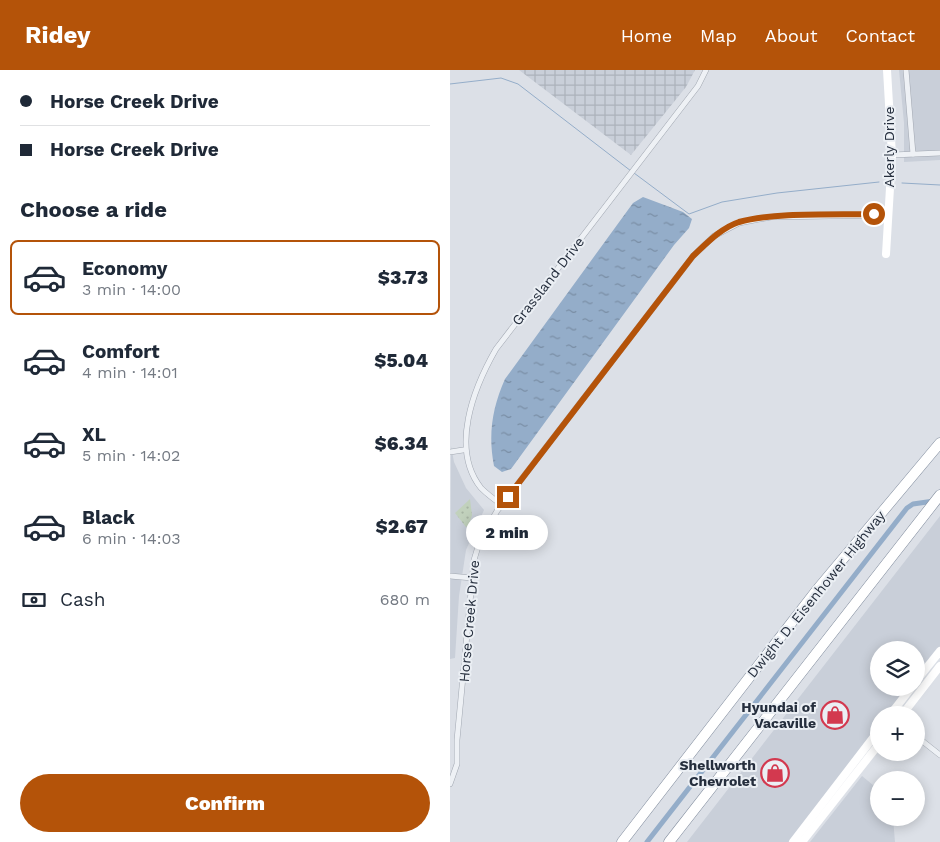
<!DOCTYPE html>
<html lang="en">
<head>
<meta charset="utf-8">
<style>
	:root { --surface:#fff; --page:#f6f6f7; --text:#1f2937; --muted:#747a83; --line:#e0e1e3; --accent:#b45309 }
	body { margin:0; font-family:"Work Sans",sans-serif; background:var(--page); color:var(--text); height:100vh; display:flex; flex-direction:column; font-size:19px; white-space:nowrap }
	* { box-sizing:border-box; margin:0 }
	p { font-size:16px; color:var(--muted) }
	.icon { flex:none; width:28px; height:28px; fill:none; stroke:currentColor; stroke-width:2; stroke-linecap:round; stroke-linejoin:round }
	.map { position:relative; flex:1; overflow:hidden }
	.details { display:flex; flex-direction:column; background:var(--surface); width:450px }
	.details>* { flex:none }
	.hud { display:grid; align-content:center; height:110px; padding:0 20px; background:var(--surface) }
	.fabs { position:absolute; left:420px; top:571px; display:grid; gap:10px }
	.fabs a { display:grid; place-items:center; width:55px; height:55px; border-radius:50%; background:var(--surface); box-shadow:0 2px 12px #0003; font-size:25px }
	.end { position:absolute; width:22px; height:22px; margin:-11px; border:6px solid #b45309; background:#fff; box-shadow:0 0 0 2px #fff }
	.from { border-radius:50% }
	.bubble { position:absolute; height:35px; border-radius:18px; background:var(--surface); box-shadow:0 2px 12px #0003; font-size:16px; font-weight:800; line-height:35px; text-align:center }
	.hud b { display:flex; align-items:center; gap:18px; height:48px; font-size:19px }
	.hud b+b { border-top:1px solid var(--line) }
	.hud i { width:12px; height:12px; background:var(--text) }
	ul { padding:0; list-style:none }
	li { display:flex; align-items:center; gap:15px; height:75px; margin:0 10px 8px; padding:0 10px; border:2px solid transparent; border-radius:8px }
	li div { flex:1 }
	li b { display:block; font-size:19px }
	li em { font-style:normal; font-weight:800 }
	li.active { border-color:var(--accent) }
	li>.icon { width:45px; height:45px; stroke-width:1.5 }
	h2 { padding:0 20px; font-size:22px; line-height:60px }
	.pay { display:flex; align-items:center; gap:12px; height:55px; padding:0 20px; font-size:19px }
	.pay p { margin-inline-start:auto }
	.primary-button { display:flex; gap:10px; margin-top:auto; padding:10px 20px }
	.primary-button a { flex:1; height:58px; border-radius:30px; background:var(--accent); color:#fff; font-size:20px; font-weight:800; line-height:58px; text-align:center }
	header { display:flex; align-items:center; gap:30px; box-sizing:border-box; height:70px; padding:0 25px; background:var(--accent); color:#fff }
	header strong { font-size:24px }
	nav { display:flex; gap:28px; margin-inline-start:auto; font-size:18px }
	main { display:flex; flex:1; min-height:0 }
	.map>svg:first-child { display:block }
</style>
</head>
<body>
<header>
<strong>Ridey</strong>
<nav><a>Home</a><a>Map</a><a>About</a><a>Contact</a></nav>
</header>
<main>
<section class="details">
<div class="hud">
<b><i class="from"></i>Horse Creek Drive</b>
<b><i></i>Horse Creek Drive</b>
</div>
<h2>Choose a ride</h2>
<ul>
<li class="active"><svg class="icon" aria-label="car" viewBox="0 0 24 24"><path d="M5 17H2v-5l4-1 3-4h7l3 4 3 1v5h-3M9 17h6M6 11h13"/><circle cx="7" cy="17" r="2"/><circle cx="17" cy="17" r="2"/></svg><div><b>Economy</b><p>3 min · 14:00</p></div><em>$3.73</em></li>
<li><svg class="icon" aria-label="car" viewBox="0 0 24 24"><path d="M5 17H2v-5l4-1 3-4h7l3 4 3 1v5h-3M9 17h6M6 11h13"/><circle cx="7" cy="17" r="2"/><circle cx="17" cy="17" r="2"/></svg><div><b>Comfort</b><p>4 min · 14:01</p></div><em>$5.04</em></li>
<li><svg class="icon" aria-label="car" viewBox="0 0 24 24"><path d="M5 17H2v-5l4-1 3-4h7l3 4 3 1v5h-3M9 17h6M6 11h13"/><circle cx="7" cy="17" r="2"/><circle cx="17" cy="17" r="2"/></svg><div><b>XL</b><p>5 min · 14:02</p></div><em>$6.34</em></li>
<li><svg class="icon" aria-label="car" viewBox="0 0 24 24"><path d="M5 17H2v-5l4-1 3-4h7l3 4 3 1v5h-3M9 17h6M6 11h13"/><circle cx="7" cy="17" r="2"/><circle cx="17" cy="17" r="2"/></svg><div><b>Black</b><p>6 min · 14:03</p></div><em>$2.67</em></li>
</ul>
<div class="pay"><svg class="icon" aria-label="cash" viewBox="0 0 24 24"><path d="M3 7h18v10H3z"/><circle cx="12" cy="12" r="2"/></svg>Cash<p>680 m</p></div>
<div class="primary-button"><a>Confirm</a></div>
</section>
<div class="map">
<svg width="490" height="772" viewBox="0 0 490 772">
	<defs>
		<pattern id="industrial-grid" width="8" height="8" patternUnits="userSpaceOnUse" patternTransform="scale(1.25)"><rect width="8" height="8" fill="#c9cfd9"/><path d="M0 4h8M4 0v8" fill="none" stroke="#acb2bb"/></pattern>
		<pattern id="grass-dots" width="8" height="8" patternUnits="userSpaceOnUse" patternTransform="scale(1.25)"><rect width="8" height="8" fill="#c1d1bc"/><path d="M2 2h.1M6 6h.1" fill="none" stroke="#a6b4a2" stroke-width="1.8" stroke-linecap="round"/></pattern>
		<pattern id="water-ripples" width="26" height="14" patternUnits="userSpaceOnUse" patternTransform="scale(1.25)"><rect width="26" height="14" fill="#94adc9"/><path d="M2 4q2-2 4 0t4 0M15 11q2-2 4 0t4 0" fill="none" stroke="#798da4"/></pattern>
	</defs>
	<rect width="100%" height="100%" fill="#dce0e7"/>
	<g fill="#c9cfd9">
		<polygon points="449,0 490,0 490,90 454,92 454,53"/>
		<polygon points="1,376 4,392 16,418 34,440 16,480 9,526 5,588 0,589"/>
		<polygon points="490,446 490,577 466,608 466,580 429,580 429,618 459,618 438,645 429,645 429,657 339,772 237,772"/>
		<polygon points="412,706 429,720 429,748 443,748 445,772 360,772"/>
	</g>
	<polygon fill="url(#industrial-grid)" points="69,0 245,0 236,17 181,85"/>
	<polygon fill="url(#grass-dots)" points="20,429 22,445 19,455 16,457 5,443"/>
	<path fill="url(#water-ripples)" d="M 193,127 L 233,142 L 242,149 L 239,158 L 224,175 L 61,399 L 52,402 L 44,396 C 38,365 42,338 55,309 L 183,133 Z"/>
	<g fill="none" stroke-linecap="round" stroke-linejoin="round">
		<g stroke="#94adc9" stroke-width="1">
			<polyline points="0,14 51,8 68,14 181,101"/>
			<polyline points="184,103 239,144 272,132 327,123 429,112"/>
			<polyline points="452,113 490,115"/>
		</g>
		<polyline stroke="#94adc9" stroke-width="5" points="197,772 457,438 463,434 484,431"/>
		<defs>
			<g id="street">
				<polyline points="456,0 463,84"/>
				<polyline points="442,85 490,83"/>
				<polyline points="0,382 13,380"/>
				<path d="M 52,435 C 45,430 37,424 31,418 C 0,379 23,319 46,279 L 248,16 L 256,0"/>
				<polyline points="0,506 22,508"/>
				<polyline points="466,666 490,685"/>
				<polyline points="0,714 7,694 7,670 24,490 30,470 47,441 243,186 264,166 289,153 321,147 438,145"/>
			</g>
			<g id="highway">
				<polyline points="172,772 366,521 490,373"/>
				<polyline points="219,772 490,425"/>
			</g>
		</defs>
		<use href="#street" stroke="#a1a7b1" stroke-width="6"/>
		<use href="#highway" stroke="#828d9e" stroke-width="11"/>
		<use href="#street" stroke="#eef1f5" stroke-width="5"/>
		<g stroke="#fff" stroke-width="8">
			<polyline points="436,184 442,85 437,0"/>
			<polyline points="466,611 490,581"/>
			<polyline points="440,645 461,618"/>
			<polyline points="452,645 490,596"/>
			<polyline points="343,772 429,660"/>
			<polyline points="352,772 429,674"/>
		</g>
		<use href="#highway" stroke="#fff" stroke-width="10"/>
	</g>
	<g fill="none" stroke-linecap="round" stroke-linejoin="round">
		<path stroke="#b45309" stroke-width="6" d="M 58,427 L 243,186 C 257,173 271,158 289,152 C 324,142 386,145 424,144"/>
	</g>
	<defs>
		<symbol id="shop-ring" viewBox="-11 -11 22 22"><circle r="9.5" fill="#ebeff4" stroke="#d3394f" stroke-width="1.5"/><path d="M-5-2.5h2.3a2.7 3.5 0 0 1 5.4 0H5L5.5 6h-11ZM-1.5-2.5h3a1.5 2.3 0 0 0-3 0Z" fill="#d3394f"/></symbol>
	</defs>
	<g fill-rule="evenodd">
		<use href="#shop-ring" x="369" y="629" width="32" height="32"/>
		<use href="#shop-ring" x="309" y="687" width="32" height="32"/>
	</g>
	<g text-anchor="middle" stroke-width="4" stroke-linejoin="round" paint-order="stroke">
		<g font-size="14" fill="#252e3d" stroke="#ebeff4">
			<text transform="translate(439 77) rotate(-90)" y="5">Akerly Drive</text>
			<text transform="translate(98 211) rotate(-52)" y="5">Grassland Drive</text>
			<text transform="translate(366 524) rotate(-51)" y="5">Dwight D. Eisenhower Highway</text>
			<text transform="translate(19 551) rotate(-85)" y="5">Horse Creek Drive</text>
		</g>
		<g font-size="14" font-weight="bold" fill="#252e3d" stroke="#ebeff4" text-anchor="end">
			<text x="366" y="642">Hyundai of<tspan x="366" dy="16">Vacaville</tspan></text>
			<text x="306" y="700">Shellworth<tspan x="306" dy="16">Chevrolet</tspan></text>
		</g>
	</g>
</svg>
<div class="fabs">
<a><svg class="icon" aria-label="layers" viewBox="0 0 24 24"><path d="M12 4l9 5-9 5-9-5zM3 14l9 5 9-5"/></svg></a>
<a>+</a>
<a>−</a>
</div>
<i class="end from" style="left:424px;top:144px"></i>
<i class="end" style="left:58px;top:427px"></i>
<div class="bubble" style="left:16px;top:445px;width:82px">2 min</div>
</div>
</main>
</body>
</html>
